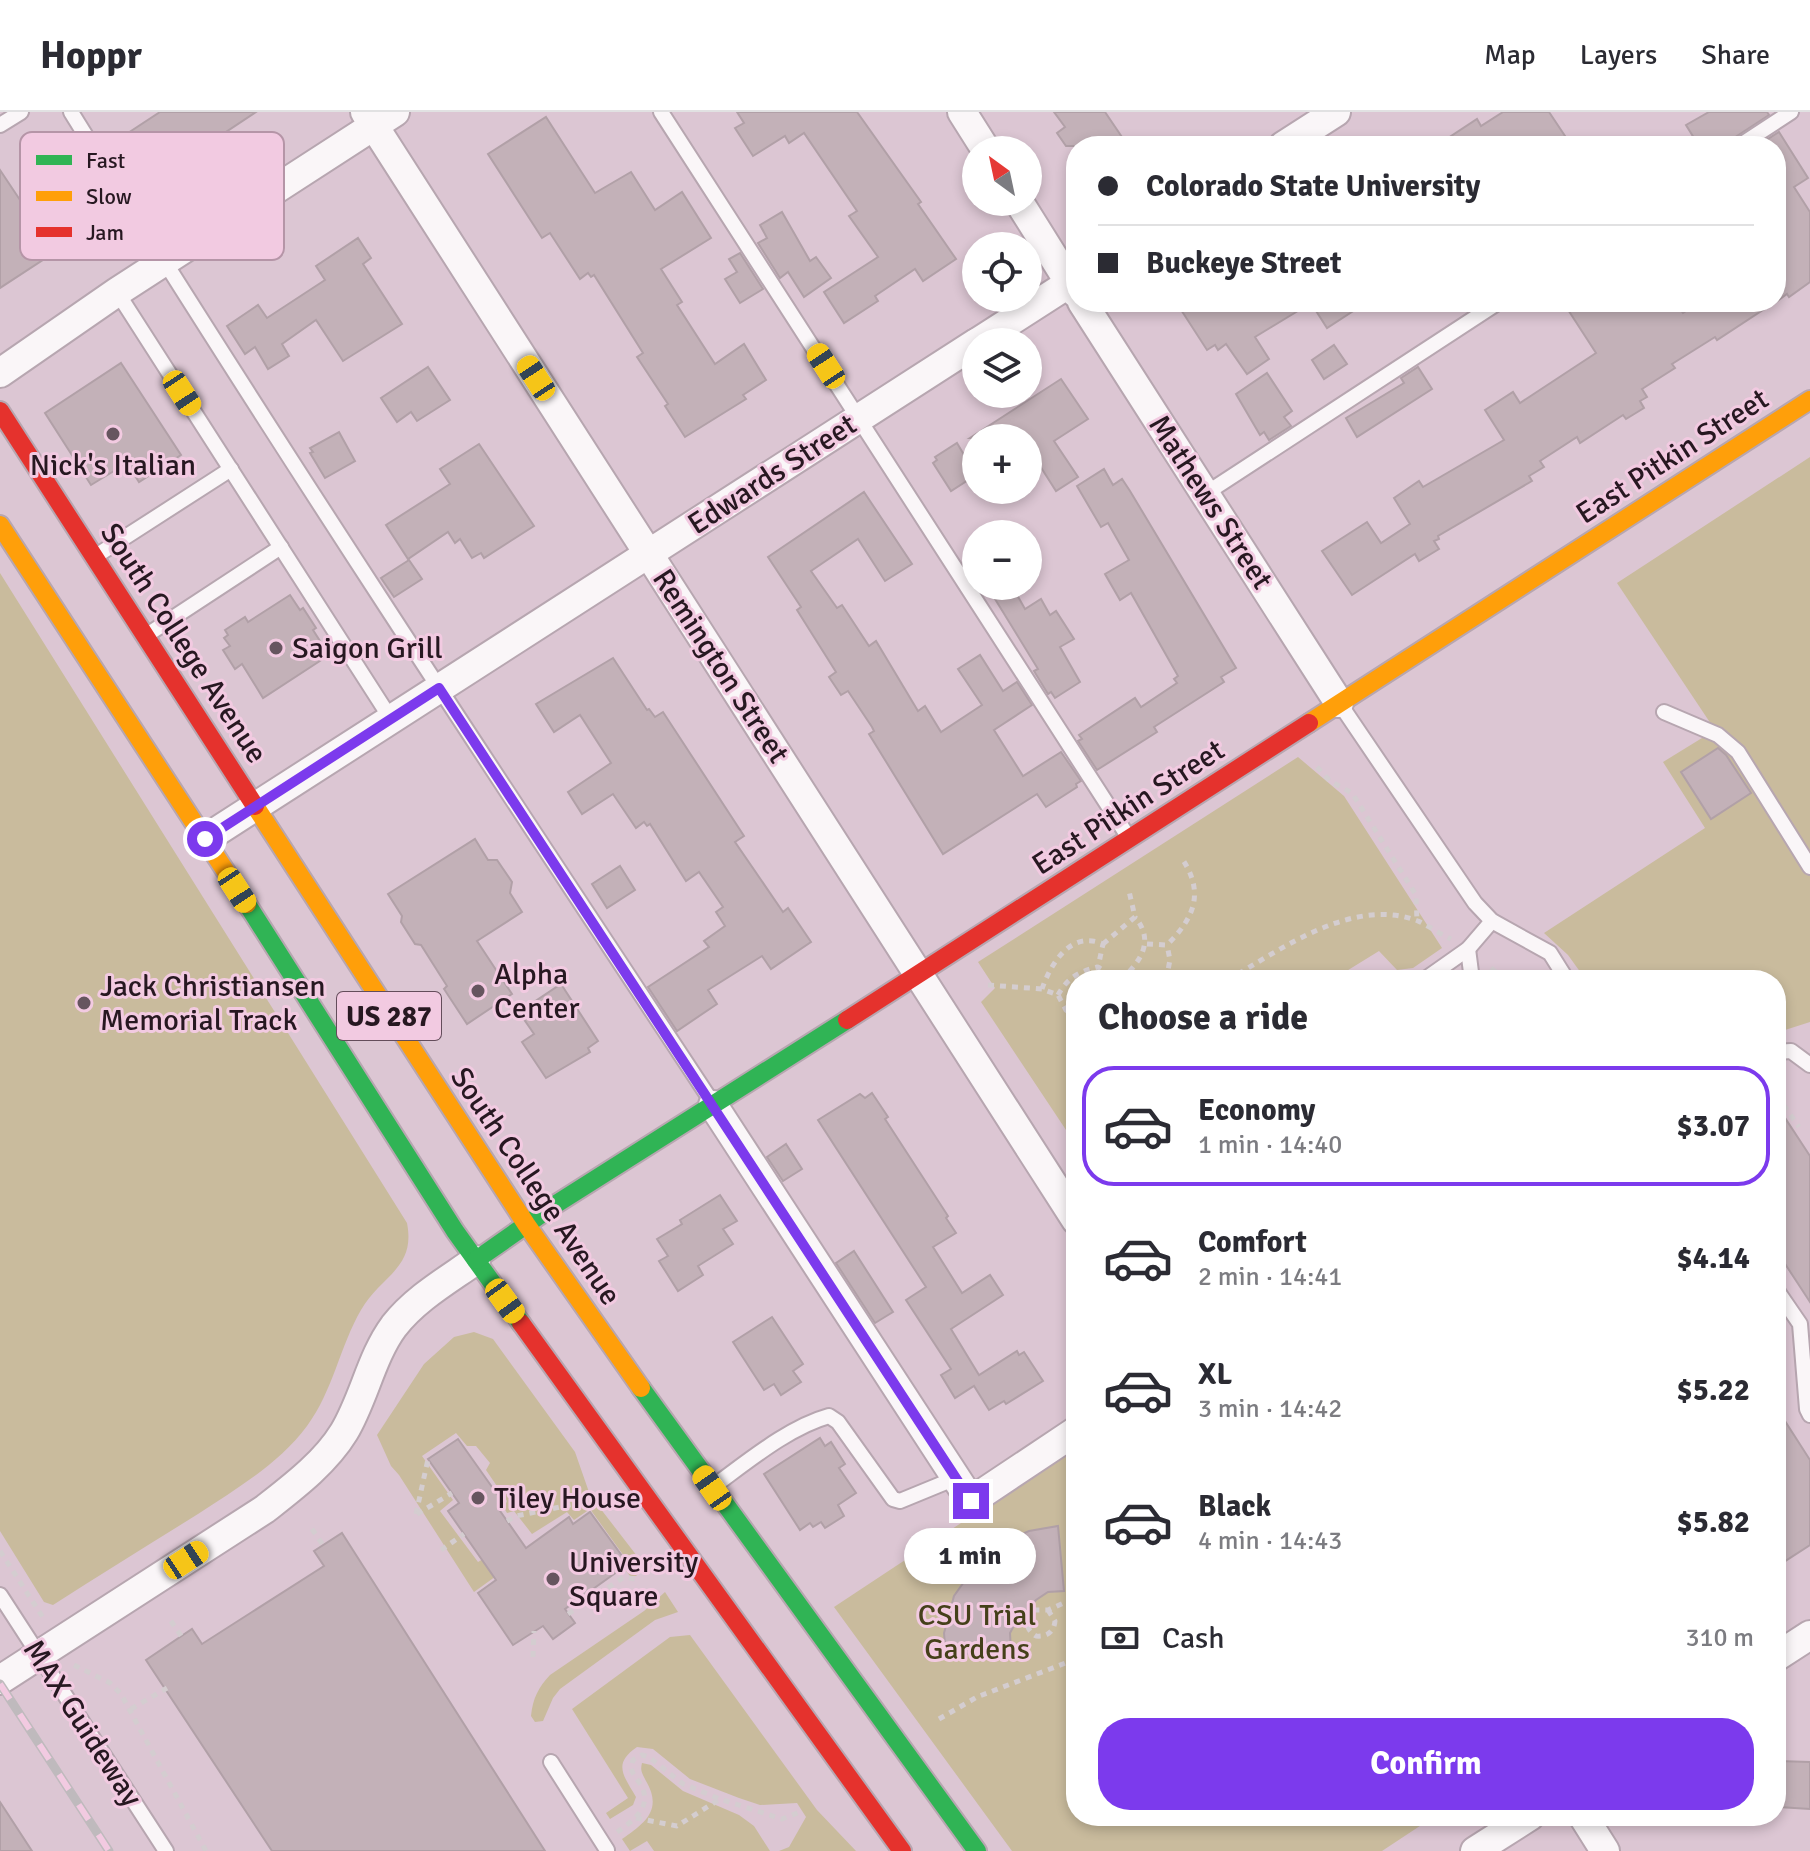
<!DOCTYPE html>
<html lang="en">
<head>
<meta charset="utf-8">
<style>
	:root { --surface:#fff; --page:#f7f7f7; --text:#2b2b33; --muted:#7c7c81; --line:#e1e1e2; --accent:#7c3aed }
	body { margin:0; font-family:Signika,sans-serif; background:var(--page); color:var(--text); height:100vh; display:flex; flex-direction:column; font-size:30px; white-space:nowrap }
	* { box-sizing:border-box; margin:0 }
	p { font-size:26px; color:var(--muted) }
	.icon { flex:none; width:44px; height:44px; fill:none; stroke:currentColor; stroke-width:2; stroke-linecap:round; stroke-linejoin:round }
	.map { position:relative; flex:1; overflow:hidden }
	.side { position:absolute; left:1066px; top:858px; width:720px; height:856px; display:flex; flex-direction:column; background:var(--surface); border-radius:32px; box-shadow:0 4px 12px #0003 }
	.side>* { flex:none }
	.banner { position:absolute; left:1066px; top:24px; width:720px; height:176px; border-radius:32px; box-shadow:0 4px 12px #0003; display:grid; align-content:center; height:176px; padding:0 32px; background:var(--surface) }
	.needle { width:52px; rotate:327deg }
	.tools { position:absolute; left:962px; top:24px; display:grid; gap:16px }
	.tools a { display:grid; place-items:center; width:80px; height:80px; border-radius:50%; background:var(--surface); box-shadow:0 4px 12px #0003; font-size:40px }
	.end { position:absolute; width:36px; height:36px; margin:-18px; border:10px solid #7c3aed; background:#fff; box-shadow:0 0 0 4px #fff }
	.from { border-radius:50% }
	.bubble { position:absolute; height:56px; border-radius:28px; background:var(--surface); box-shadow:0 4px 12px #0003; font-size:26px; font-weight:700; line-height:56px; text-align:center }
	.car { position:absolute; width:24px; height:48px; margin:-24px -12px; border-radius:10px; box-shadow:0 0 6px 2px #0007; background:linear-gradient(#f5c518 24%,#345 0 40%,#f5c518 0 76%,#345 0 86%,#f5c518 0) }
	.banner b { display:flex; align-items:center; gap:28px; height:76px; font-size:30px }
	.banner b+b { border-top:2px solid var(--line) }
	.banner i { width:20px; height:20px; background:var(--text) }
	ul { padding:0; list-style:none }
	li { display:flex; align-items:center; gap:24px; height:120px; margin:0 16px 12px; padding:0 16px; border:4px solid transparent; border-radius:32px }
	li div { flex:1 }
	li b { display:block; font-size:30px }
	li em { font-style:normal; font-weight:700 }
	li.active { border-color:var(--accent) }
	li>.icon { width:72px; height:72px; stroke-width:1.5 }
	h2 { padding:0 32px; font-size:36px; line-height:96px }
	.pay { display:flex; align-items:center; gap:20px; height:88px; padding:0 32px; font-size:30px }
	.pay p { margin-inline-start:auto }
	.primary-button { display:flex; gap:16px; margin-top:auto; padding:16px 32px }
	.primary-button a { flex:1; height:92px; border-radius:32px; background:var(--accent); color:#fff; font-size:32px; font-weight:700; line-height:92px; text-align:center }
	header { display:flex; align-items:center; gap:48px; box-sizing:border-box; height:112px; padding:0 40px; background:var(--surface); border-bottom:2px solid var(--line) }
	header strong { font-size:38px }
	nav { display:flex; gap:44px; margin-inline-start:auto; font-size:28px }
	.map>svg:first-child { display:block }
</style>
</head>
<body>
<header>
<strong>Hoppr</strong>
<nav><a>Map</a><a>Layers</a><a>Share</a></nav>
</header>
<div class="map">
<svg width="1810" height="1739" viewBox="0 0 1810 1739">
	<rect width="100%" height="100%" fill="#dcc6d3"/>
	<g fill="#c9bb9d">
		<polygon points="1810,345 1810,910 1776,921 1776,868 1586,868 1568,843 1544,821 1705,716 1663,650 1715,618 1617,471"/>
		<path d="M 0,461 L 407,1111 C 416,1157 381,1163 361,1198 C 340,1234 333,1279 307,1314 C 279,1352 237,1376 198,1402 C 150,1432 101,1462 53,1493 L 44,1490 L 0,1419 Z"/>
		<polygon points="1298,645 1344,684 1442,836 1413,856 1397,858 1379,839 1332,868 1076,868 1076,1033 981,890 995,876 978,850"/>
		<polygon points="474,1220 493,1227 575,1340 590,1383 637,1444 641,1459 636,1464 630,1464 626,1459 629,1451 590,1397 574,1408 567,1400 532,1422 514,1399 507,1401 504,1396 507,1389 486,1358 490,1351 476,1334 467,1334 456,1321 422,1344 453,1388 440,1399 478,1450 505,1434 517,1449 474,1480 399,1363 391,1354 377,1323 424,1252 454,1225"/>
		<polygon points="1076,1335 1076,1704 1435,1704 1382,1739 1012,1739 834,1495"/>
		<path d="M 665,1480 L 678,1500 L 655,1508 L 560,1577 L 553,1586 L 543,1609 L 535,1610 L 531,1604 C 533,1586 538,1576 550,1563 L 644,1499 Z"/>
		<path d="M 690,1523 L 817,1698 L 856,1739 L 779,1739 L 789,1735 L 806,1705 L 797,1691 L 760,1693 L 739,1686 L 690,1667 L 653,1637 L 637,1635 C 612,1652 624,1664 636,1685 L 633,1693 L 610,1707 L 606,1701 L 628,1686 L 572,1597 L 670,1525 Z"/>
		<path d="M 642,1651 L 651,1653 L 683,1679 L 739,1703 L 754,1714 L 770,1739 L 654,1739 L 647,1729 L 630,1739 L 622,1727 C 645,1711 663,1698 646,1669 C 642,1661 640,1659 642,1651 Z"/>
	</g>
	<g fill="#c3b1b8" stroke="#b1a0a7" stroke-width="2">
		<polygon points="160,0 256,0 164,61 149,38 142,43 128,21"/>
		<polygon points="737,0 857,0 921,90 918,92 956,147 923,169 915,157 875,184 878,189 844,211 824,180 878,145 849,104 857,99 804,21 789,31 785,24 753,44 735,16 744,11"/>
		<polygon points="1054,0 1105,0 1128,34 1066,34 1057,21 1065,15"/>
		<polygon points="1503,0 1549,0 1567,27 1556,34 1436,34 1477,7 1481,14"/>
		<polygon points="1709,0 1767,0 1769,3 1734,26 1729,34 1699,34 1686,13"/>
		<polygon points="546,5 595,81 631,60 655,98 682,80 711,126 661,157 682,190 677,193 715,252 744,232 766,268 743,283 746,287 685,325 665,294 668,292 637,245 643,241 594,163 591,165 588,161 580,167 550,121 542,126 488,42"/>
		<polygon points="1779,20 1808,66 1794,75 1810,100 1810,170 1789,185 1787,182 1776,190 1776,34 1757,34"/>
		<polygon points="0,58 28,100 86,63 96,78 100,75 113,95 109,98 116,109 82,132 78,125 0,176"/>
		<polygon points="782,100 810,149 816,145 831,166 804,185 788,160 780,166 758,131 767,126 760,113"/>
		<polygon points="358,126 371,146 363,152 402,212 343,249 316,208 282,232 289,244 268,257 255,235 245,242 227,214 258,193 267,206 325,168 316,154"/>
		<polygon points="740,141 763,177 740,191 725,167 737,160 729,147"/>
		<polygon points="1176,190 1367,190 1327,216 1311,191 1255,225 1269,247 1247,262 1226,232 1218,238 1215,233 1207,238"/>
		<polygon points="1563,190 1675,190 1683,201 1700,190 1775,190 1717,228 1715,225 1672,252 1675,256 1642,277 1647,285 1640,289 1644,296 1626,307 1623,303 1580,331 1577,325 1540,349 1544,355 1529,364 1532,369 1438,424 1439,427 1434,429 1439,437 1419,449 1415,442 1352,483 1322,439 1367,410 1381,431 1410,412 1394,386 1419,369 1423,375 1504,328 1485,298 1513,280 1520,291 1596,241"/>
		<polygon points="1334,233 1347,252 1324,267 1312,248"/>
		<polygon points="121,251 181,343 139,370 127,351 91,373 45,301"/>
		<polygon points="428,255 450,288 417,309 411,300 397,310 381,286"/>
		<polygon points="1418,255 1432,277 1357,325 1346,306 1404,271 1401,266"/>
		<polygon points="1267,261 1292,299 1284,305 1291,314 1269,328 1264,320 1260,323 1236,282"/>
		<polygon points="1061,267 1088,307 1054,329 1078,365 1056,379 1028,335 1028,326 970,326"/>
		<polygon points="339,320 355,349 325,366 310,341 313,340 310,336"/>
		<polygon points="957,331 976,363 951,379 933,351 937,348 935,345"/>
		<polygon points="479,332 534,414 484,446 481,441 472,446 460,427 455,431 448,420 408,447 386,413 450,372 440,357"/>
		<polygon points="1104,357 1113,373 1122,367 1130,379 1236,556 1221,565 1224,570 1154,615 1157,620 1097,658 1078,629 1082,627 1079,623 1135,586 1141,595 1177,571 1174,567 1178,564 1131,481 1120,488 1105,462 1129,448 1108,411 1101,415 1077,374"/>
		<polygon points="864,380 912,452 885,469 858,427 811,459 837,496 842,493 869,534 876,529 918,599 925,594 941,620 982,593 958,557 980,543 1003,579 1017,570 1032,593 994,618 1023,664 1061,640 1081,669 1076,672 1077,675 1046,695 1037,682 943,742 869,622 874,619 872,615 848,579 841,583 829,565 836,560 797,498 801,495 768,445"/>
		<polygon points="409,448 422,467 394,485 381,466"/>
		<polygon points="987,474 1012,474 1025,497 1041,487 1050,503 1056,499 1074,527 1060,535 1080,570 1055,586 1051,580 1048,582 1034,559 1038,557"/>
		<polygon points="290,483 300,498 303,496 316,516 313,518 329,543 263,586 242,552 235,557 223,538 230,534 224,526 228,523 225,518 245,505 248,510"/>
		<polygon points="613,546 647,598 649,597 655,605 663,600 744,724 735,730 783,800 788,796 811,830 771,857 762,844 708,878 717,892 677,919 648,875 709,835 704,829 725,814 716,800 723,795 699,760 686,769 650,712 647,714 644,710 636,716 613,682 582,702 568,680 611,651 580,603 554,620 536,592"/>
		<polygon points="1718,636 1726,643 1751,681 1711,707 1681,660"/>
		<polygon points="475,727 488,748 497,748 512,770 510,781 522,800 477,829 512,882 467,912 444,877 447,874 421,833 415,832 401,810 402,804 388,782"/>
		<polygon points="620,754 635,778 607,796 592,772"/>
		<polygon points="561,872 598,929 588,936 590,940 546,966 522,930 534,922 519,900"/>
		<polygon points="872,981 888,1005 885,1007 948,1104 946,1106 956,1121 933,1135 962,1181 990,1163 1003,1183 951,1217 979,1263 1017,1239 1019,1243 1024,1240 1043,1269 1006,1292 1004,1289 989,1298 974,1274 955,1286 941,1263 951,1257 906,1188 926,1175 818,1008 860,982 865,986"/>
		<polygon points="1776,992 1810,1044 1810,1190 1776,1138"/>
		<polygon points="786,1032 802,1057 783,1069 767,1045"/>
		<polygon points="720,1083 737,1109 723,1117 733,1132 698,1154 703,1163 678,1179 659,1149 668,1144 657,1127 682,1112 680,1108"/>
		<polygon points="854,1139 893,1200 875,1211 836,1151"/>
		<polygon points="772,1205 803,1252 793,1259 801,1270 781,1283 774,1272 764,1278 733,1230"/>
		<polygon points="1776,1295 1810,1348 1810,1433 1776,1455"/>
		<polygon points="820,1326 825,1334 831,1330 845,1352 839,1356 856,1381 838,1393 844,1404 825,1416 821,1410 813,1415 810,1411 800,1418 764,1362"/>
		<polygon points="458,1327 504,1392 498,1396 526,1436 569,1405 573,1412 590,1400 628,1452 565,1497 575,1511 553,1527 543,1514 513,1533 478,1481 496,1468 448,1399 459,1391 428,1347"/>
		<polygon points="1058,1414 1064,1479 1048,1480 1036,1488 1016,1510 1010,1521 1011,1540 946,1543 944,1521 954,1484 981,1446 1002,1431 1029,1419"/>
		<polygon points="342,1421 545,1739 272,1739 146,1548 192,1517 202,1532 252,1500 324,1454 314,1439"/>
		<polygon points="1778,1649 1810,1650 1810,1697 1779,1695 1779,1683 1776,1683"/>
		<polygon points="0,1690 32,1739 0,1739"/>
	</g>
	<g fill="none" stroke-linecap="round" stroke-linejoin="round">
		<defs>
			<g id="lane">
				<path d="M 71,0 C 278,334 495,662 712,990"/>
				<polyline points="661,0 1129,726"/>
				<polyline points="0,13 21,0"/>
				<polyline points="1739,34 1791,0"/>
				<polyline points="117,180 391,607"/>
				<polyline points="1205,382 1499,190"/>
				<polyline points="99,442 231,357"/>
				<polyline points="150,521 281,435"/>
				<polyline points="1340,592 1475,791 1492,809 1550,841 1567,868"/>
				<polyline points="1664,600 1718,623 1738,640 1810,755"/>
				<polyline points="1468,837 1472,868"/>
				<polyline points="1424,868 1468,837 1492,809"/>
				<polyline points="1776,940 1791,939 1810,953"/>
				<polyline points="1776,1177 1800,1212 1807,1297 1810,1303"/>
				<path d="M 714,1374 C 747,1350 789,1315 829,1304 L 838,1310 L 893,1387 L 900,1389 L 956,1366"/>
				<polyline points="0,1483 166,1739"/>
				<polyline points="551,1650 607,1738"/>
			</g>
			<g id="street">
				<polyline points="365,0 1076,1108"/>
				<polyline points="962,0 986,38"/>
				<polyline points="1283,34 1336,0"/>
				<polyline points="1019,90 1076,181"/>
				<polyline points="1082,190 1339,591"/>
				<polyline points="978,230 1076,167"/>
				<polyline points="0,261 117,180 395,0"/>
				<polyline points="205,727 976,231"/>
				<polyline points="713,993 971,1389 1076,1319"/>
				<polyline points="1776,1545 1810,1523"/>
				<path d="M 0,1568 L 265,1397 C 293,1375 325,1351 344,1320 C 364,1287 371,1245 394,1214 C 416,1186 448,1168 476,1148"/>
				<polyline points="1583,1704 1605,1739"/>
				<polyline points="1475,1739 1530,1704"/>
			</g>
			<g id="fast">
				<polyline points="247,792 455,1119 521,1211"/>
				<polyline points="476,1148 553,1094 847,908"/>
				<polyline points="641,1276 977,1739"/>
			</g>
			<g id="slow">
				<polyline points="0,413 247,792"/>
				<polyline points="1309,611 1810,288"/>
				<polyline points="255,694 526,1112 641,1276"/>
			</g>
			<g id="jam">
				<polyline points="0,299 255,694"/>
				<polyline points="847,908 1309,611"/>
				<polyline points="521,1211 902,1739"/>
			</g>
		</defs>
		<use href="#lane" stroke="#b7a6b0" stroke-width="18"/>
		<use href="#street" stroke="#b7a6b0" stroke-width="32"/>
		<use href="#fast" stroke="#b7a6b0" stroke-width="22"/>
		<use href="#slow" stroke="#b7a6b0" stroke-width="22"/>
		<use href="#jam" stroke="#b7a6b0" stroke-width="22"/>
		<g stroke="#d4cdd0" stroke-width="5" stroke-dasharray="6 6" stroke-linecap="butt">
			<polyline points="1317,655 1330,669 1352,681 1416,783 1417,809"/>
			<polyline points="1103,832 1135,805 1129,779"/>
			<path d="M 1147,832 L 1167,833 C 1195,805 1205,780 1181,745"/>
			<polyline points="1491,856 1505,868"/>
			<path d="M 1121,868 C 1141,849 1155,829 1135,805"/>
			<polyline points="1166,868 1170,848 1167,833"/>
			<path d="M 1228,868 C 1281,837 1354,784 1418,809 C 1429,814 1440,822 1451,827"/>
			<polyline points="988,873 1042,877 1058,883 1066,898 1076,906"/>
			<path d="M 1042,877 C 1051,851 1071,818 1103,832 L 1098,855"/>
			<path d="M 1058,883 C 1067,866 1080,859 1098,855 L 1118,868"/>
			<polyline points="1776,986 1778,985 1799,1015"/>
			<polyline points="1069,987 1076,979"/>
			<polyline points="416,1402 428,1347"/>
			<polyline points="417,1402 452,1381"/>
			<polyline points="507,1409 516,1404 599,1387"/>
			<polyline points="312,1417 323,1433"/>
			<polyline points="441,1438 464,1422"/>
			<polyline points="0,1439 44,1507"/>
			<path d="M 1048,1498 L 1055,1509 C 1054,1520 1047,1525 1036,1524 C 1025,1517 1024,1507 1033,1498 L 1048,1498 L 1066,1490 L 1076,1491"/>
			<polyline points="568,1502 624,1465 640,1468"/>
			<polyline points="171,1509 181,1524"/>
			<polyline points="533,1545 534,1519"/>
			<polyline points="74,1553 110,1571 121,1582 206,1739"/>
			<polyline points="131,1597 167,1576"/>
			<polyline points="939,1607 977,1585 1076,1547"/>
			<polyline points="636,1706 677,1714 720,1687"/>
			<path d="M 617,1720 C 633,1709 653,1695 641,1673 C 637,1667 633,1663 631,1656 L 633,1648 L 642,1643 L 649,1645 L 683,1672 L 720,1687 L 782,1707 L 800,1700"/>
		</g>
		<use href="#lane" stroke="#faf6f8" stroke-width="14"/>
		<use href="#street" stroke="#faf6f8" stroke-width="28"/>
		<use href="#fast" stroke="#30b455" stroke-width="18"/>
		<use href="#slow" stroke="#ff9f0a" stroke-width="18"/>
		<use href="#jam" stroke="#e5322d" stroke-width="18"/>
		<defs>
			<polyline id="rail" points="0,1572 109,1739"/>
		</defs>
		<use href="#rail" stroke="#bfbabd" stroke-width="9"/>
		<use href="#rail" stroke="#f2cae1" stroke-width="6" stroke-dasharray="18" stroke-linecap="butt"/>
	</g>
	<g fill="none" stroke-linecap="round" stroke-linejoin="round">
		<polyline stroke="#7c3aed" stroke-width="10" points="205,727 439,576 971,1389"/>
	</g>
	<g fill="#66555f" stroke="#f2cae1" stroke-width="3">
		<circle cx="113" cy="322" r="8"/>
		<circle cx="276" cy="536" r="8"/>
		<circle cx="478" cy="879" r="8"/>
		<circle cx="84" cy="891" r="8"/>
		<circle cx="478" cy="1386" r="8"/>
		<circle cx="553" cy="1467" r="8"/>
	</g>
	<g text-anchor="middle" stroke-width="6" stroke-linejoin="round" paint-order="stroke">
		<rect fill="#f2cae1" stroke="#644d5b" stroke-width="2" x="337" y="880" width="104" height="48" rx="6"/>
		<g font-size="28" font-weight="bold" fill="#271821">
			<text x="389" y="914">US 287</text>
		</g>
		<g font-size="30" fill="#271821" stroke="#f2cae1">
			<text transform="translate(1672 344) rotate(-33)" y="10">East Pitkin Street</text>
			<text transform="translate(772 362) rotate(-33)" y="10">Edwards Street</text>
			<text transform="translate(1211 390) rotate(57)" y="10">Mathews Street</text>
			<text transform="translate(184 531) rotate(57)" y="10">South College Avenue</text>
			<text transform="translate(721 554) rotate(57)" y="10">Remington Street</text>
			<text transform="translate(1128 695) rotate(-33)" y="10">East Pitkin Street</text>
			<text transform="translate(536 1074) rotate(56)" y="10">South College Avenue</text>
			<text transform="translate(83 1611) rotate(57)" y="10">MAX Guideway</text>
		</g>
		<g font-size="30" fill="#271821" stroke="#f2cae1" text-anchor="start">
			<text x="113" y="363" text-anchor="middle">Nick's Italian</text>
			<text x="292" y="546">Saigon Grill</text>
			<text x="494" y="872">Alpha<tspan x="494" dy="34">Center</tspan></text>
			<text x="100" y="884">Jack Christiansen<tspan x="100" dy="34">Memorial Track</tspan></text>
			<text x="494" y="1396">Tiley House</text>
			<text x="569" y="1460">University<tspan x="569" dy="34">Square</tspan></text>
		</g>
		<g font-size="30" fill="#45401a" stroke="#f2cae1">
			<text x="977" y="1513">CSU Trial<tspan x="977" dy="34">Gardens</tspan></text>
		</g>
	</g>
	<rect x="20" y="20" width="264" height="128" rx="12" fill="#f2cae1" stroke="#b595a7" stroke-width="2"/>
	<rect x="36" y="43" width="36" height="10" fill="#30b455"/>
	<rect x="36" y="79" width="36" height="10" fill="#ff9f0a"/>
	<rect x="36" y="115" width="36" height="10" fill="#e5322d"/>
	<g font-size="22" fill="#271821">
		<text x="86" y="56">Fast</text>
		<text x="86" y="92">Slow</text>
		<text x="86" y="128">Jam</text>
	</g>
</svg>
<div class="tools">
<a><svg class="needle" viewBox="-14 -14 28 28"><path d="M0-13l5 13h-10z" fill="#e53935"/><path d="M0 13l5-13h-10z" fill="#7c7c81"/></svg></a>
<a><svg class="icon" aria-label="locate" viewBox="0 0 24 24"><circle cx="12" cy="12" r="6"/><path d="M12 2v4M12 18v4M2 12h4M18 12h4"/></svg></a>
<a><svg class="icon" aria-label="layers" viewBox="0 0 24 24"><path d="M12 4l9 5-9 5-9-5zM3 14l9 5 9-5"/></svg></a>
<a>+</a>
<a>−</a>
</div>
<i class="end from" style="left:205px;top:727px"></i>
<i class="end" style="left:971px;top:1389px"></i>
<div class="bubble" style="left:904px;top:1416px;width:132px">1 min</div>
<i class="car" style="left:826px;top:254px;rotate:327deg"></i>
<i class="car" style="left:536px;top:266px;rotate:327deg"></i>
<i class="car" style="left:182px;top:281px;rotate:147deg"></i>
<i class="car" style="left:237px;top:778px;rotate:147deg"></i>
<i class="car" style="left:505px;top:1189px;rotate:144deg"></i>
<i class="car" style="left:712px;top:1376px;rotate:325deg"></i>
<i class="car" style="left:186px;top:1448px;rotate:57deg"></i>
<div class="banner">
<b><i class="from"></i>Colorado State University</b>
<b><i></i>Buckeye Street</b>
</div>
<section class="side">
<h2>Choose a ride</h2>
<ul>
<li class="active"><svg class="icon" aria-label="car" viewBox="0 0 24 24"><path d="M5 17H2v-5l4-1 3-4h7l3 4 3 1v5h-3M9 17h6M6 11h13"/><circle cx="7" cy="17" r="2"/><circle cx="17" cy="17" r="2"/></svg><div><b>Economy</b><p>1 min · 14:40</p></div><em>$3.07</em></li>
<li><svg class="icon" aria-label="car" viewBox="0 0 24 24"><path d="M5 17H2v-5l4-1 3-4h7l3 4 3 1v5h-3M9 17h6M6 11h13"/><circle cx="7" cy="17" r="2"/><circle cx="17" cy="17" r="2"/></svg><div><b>Comfort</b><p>2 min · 14:41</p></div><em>$4.14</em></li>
<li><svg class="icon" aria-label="car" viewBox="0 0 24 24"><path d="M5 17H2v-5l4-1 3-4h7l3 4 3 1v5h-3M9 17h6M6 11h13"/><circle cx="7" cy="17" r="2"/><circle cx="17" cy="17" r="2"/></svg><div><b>XL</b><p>3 min · 14:42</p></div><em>$5.22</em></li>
<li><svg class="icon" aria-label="car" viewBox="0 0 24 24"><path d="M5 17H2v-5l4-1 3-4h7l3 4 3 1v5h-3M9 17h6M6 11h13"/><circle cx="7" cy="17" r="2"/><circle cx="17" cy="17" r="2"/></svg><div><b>Black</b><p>4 min · 14:43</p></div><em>$5.82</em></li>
</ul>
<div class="pay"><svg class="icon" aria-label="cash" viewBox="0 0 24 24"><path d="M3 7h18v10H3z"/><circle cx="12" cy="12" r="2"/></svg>Cash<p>310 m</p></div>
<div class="primary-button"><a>Confirm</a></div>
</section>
</div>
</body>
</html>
